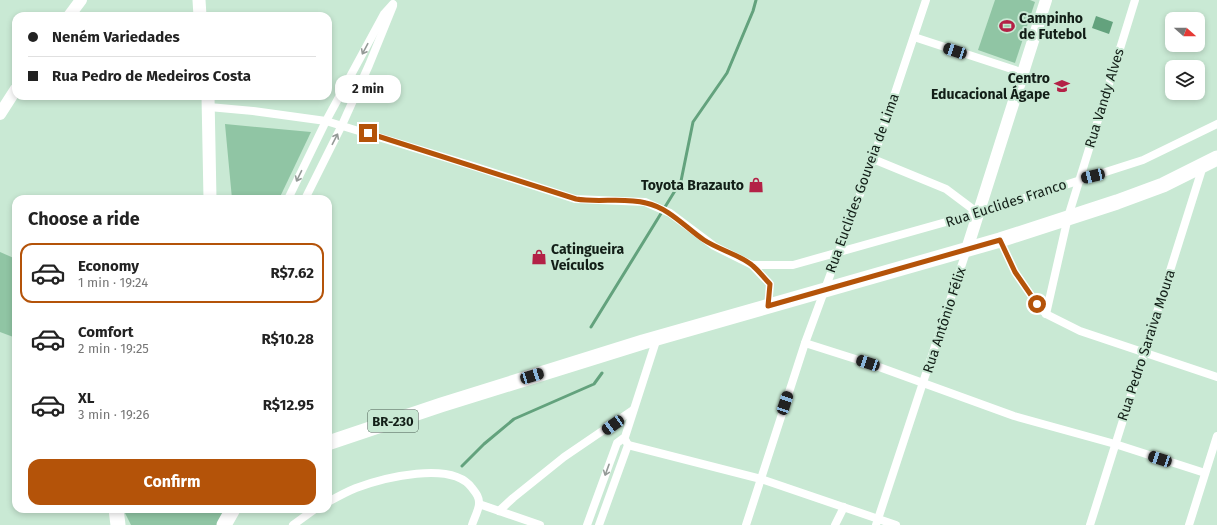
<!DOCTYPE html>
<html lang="en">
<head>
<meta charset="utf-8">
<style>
	:root { --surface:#fff; --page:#f6f6f6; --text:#222; --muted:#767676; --line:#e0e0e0; --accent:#b45309 }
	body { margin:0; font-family:"Fira Sans",sans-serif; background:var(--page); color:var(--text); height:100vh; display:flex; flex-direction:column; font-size:15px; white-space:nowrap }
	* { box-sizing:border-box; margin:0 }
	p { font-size:13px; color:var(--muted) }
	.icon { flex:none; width:22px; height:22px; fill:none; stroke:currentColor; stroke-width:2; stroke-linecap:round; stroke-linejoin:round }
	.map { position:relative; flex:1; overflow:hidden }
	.sheet { position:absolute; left:12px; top:195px; width:320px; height:318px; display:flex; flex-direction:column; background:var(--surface); border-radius:12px; box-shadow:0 2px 6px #0003 }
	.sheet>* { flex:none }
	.top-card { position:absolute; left:12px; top:12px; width:320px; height:88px; border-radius:12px; box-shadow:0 2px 6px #0003; display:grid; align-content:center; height:88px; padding:0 16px; background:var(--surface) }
	.needle { width:26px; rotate:111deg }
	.controls { position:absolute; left:1165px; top:12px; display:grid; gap:8px }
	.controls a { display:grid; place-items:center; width:40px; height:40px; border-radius:8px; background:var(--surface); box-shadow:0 2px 6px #0003; font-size:20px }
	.end { position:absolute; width:18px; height:18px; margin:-9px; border:5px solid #b45309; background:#fff; box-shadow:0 0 0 2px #fff }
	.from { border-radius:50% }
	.bubble { position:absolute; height:28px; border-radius:12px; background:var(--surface); box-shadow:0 2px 6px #0003; font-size:13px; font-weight:700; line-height:28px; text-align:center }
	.car { position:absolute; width:12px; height:24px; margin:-12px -6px; border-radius:5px; box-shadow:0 0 3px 1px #0007; background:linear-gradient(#222 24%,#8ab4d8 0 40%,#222 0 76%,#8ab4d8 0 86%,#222 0) }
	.top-card b { display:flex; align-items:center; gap:14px; height:38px; font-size:15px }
	.top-card b+b { border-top:1px solid var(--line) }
	.top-card i { width:10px; height:10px; background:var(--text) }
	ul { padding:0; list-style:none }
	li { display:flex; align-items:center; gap:12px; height:60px; margin:0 8px 6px; padding:0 8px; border:2px solid transparent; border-radius:12px }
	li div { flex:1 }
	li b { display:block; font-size:15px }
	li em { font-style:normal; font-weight:700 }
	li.on { border-color:var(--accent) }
	li>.icon { width:36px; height:36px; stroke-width:1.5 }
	h2 { padding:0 16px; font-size:18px; line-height:48px }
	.action { display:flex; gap:8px; margin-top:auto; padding:8px 16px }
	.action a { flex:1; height:46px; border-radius:12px; background:var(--accent); color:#fff; font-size:16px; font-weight:700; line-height:46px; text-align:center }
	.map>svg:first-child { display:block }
</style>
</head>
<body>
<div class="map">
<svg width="1217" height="525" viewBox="0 0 1217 525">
	<rect width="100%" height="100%" fill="#c9e9d4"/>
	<g fill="#90c5a4">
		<polygon points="995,0 1030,0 1035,2 1015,63 978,50"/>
		<polygon points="225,124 311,132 279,199 232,199"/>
		<polygon points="0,252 16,259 16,338 0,332"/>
		<polygon points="123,509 226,509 218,525 131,525"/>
	</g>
	<polygon fill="#63a27d" points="1096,16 1113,22 1109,34 1092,28"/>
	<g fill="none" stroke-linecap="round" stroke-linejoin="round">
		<g stroke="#63a27d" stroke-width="3">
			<polyline points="591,327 681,181 693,122 727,73 753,11 756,0"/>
			<polyline points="462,466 484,444 514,419 594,384 602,373"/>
		</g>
		<g stroke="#fff" stroke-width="8">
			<polyline points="914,37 1024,73"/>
			<polyline points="209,107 253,111 326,121 473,166 575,199 645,202 670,213 714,246 752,265 793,265 978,213 1143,160 1217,124"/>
			<polyline points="873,159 946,189 978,213"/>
			<polyline points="288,199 326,121 384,14 393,4"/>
			<polyline points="305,199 342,125 369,65 393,6"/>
			<polyline points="1000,240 1015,272 1037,304 1046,314 1080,331 1217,377"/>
			<polyline points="752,265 770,284 768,307"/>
			<polyline points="1046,314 1068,217 1135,0"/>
			<polyline points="805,343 868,363 1014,416 1115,444 1205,473"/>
			<polyline points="628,445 761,479 896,525"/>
			<path d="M 328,502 C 337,497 346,492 356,488 C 383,478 452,460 472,488 C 476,493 480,498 479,505 C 478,511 474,519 472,525"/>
			<polyline points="479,504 540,525"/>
			<polyline points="499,511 513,498 564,457 633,410"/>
			<polyline points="293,525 315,509"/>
			<polyline points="587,525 617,443 625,437 657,338"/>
			<polyline points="599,525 628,445 626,441"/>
			<polyline points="746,525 805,343 873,159 926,0"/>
			<polyline points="835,525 844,507"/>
			<polyline points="876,525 967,249"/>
			<polyline points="1090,525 1203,166"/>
			<polyline points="1189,525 1217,436"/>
		</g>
		<g stroke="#fff" stroke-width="12">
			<polyline points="69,16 81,0"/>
			<polyline points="0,114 16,89"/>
			<polyline points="967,249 1046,0"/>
		</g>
		<g stroke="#fff" stroke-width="13">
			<polyline points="199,0 200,16"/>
			<polyline points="208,96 210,199"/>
		</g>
		<g stroke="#fff" stroke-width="15">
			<polyline points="328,443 441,405 643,342 1000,240 1117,202 1163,185 1217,158"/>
			<polyline points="116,509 118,525"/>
			<polyline points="224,525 233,509"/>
		</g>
	</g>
	<defs><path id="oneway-shaft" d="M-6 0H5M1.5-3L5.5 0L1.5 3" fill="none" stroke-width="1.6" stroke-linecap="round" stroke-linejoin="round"/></defs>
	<g stroke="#949a97">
		<use href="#oneway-shaft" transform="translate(365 49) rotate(118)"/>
		<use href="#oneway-shaft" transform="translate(335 139) rotate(-63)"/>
		<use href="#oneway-shaft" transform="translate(299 176) rotate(116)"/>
		<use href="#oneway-shaft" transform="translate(607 470) rotate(110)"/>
	</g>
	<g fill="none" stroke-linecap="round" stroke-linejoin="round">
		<path stroke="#b45309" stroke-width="5" d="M 368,133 L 576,199 C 599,203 623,197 646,203 C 669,208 685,227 704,240 C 719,250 741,255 753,266 C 759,271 764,278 770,284 L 768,306 L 1000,240 L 1015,272 L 1037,304"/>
	</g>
	<defs>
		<symbol id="stadium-bare" viewBox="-9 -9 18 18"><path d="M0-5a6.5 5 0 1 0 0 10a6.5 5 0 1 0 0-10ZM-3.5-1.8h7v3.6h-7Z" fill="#b32146" stroke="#c9e9d4" stroke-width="2.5" paint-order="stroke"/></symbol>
		<symbol id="school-bare" viewBox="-9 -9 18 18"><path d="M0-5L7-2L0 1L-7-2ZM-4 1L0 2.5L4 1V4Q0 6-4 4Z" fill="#b32146" stroke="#c9e9d4" stroke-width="2.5" paint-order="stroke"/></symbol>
		<symbol id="shop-bare" viewBox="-9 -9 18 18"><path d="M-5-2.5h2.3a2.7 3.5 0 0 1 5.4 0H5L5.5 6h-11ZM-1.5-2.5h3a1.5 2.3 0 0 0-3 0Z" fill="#b32146" stroke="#c9e9d4" stroke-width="2.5" paint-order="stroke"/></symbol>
	</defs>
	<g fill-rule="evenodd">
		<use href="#stadium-bare" x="996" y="15" width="22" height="22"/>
		<use href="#school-bare" x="1051" y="75" width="22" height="22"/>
		<use href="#shop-bare" x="745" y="174" width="22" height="22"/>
		<use href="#shop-bare" x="528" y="246" width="22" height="22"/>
	</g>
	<g text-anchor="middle" stroke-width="4" stroke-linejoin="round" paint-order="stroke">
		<rect fill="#c9e9d4" stroke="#495b50" stroke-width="1" x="368" y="410" width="50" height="22" rx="3"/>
		<g font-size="13" font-weight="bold" fill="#121e17">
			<text x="393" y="426">BR-230</text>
		</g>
		<g font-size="14" font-weight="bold" fill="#121e17" stroke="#c9e9d4" text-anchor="start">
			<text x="1019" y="23">Campinho<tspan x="1019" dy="16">de Futebol</tspan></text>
			<text x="1050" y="83" text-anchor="end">Centro<tspan x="1050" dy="16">Educacional Ágape</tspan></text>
			<text x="744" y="190" text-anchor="end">Toyota Brazauto</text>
			<text x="551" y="254">Catingueira<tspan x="551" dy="16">Veículos</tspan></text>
		</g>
		<g font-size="14" fill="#121e17" stroke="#c9e9d4">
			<text transform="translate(1104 98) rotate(-73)" y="5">Rua Vandy Alves</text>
			<text transform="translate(862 183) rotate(-70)" y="5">Rua Euclides Gouveia de Lima</text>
			<text transform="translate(1006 203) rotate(-18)" y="5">Rua Euclides Franco</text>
			<text transform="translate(944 320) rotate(-72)" y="5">Rua Antônio Félix</text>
			<text transform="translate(1146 345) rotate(-72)" y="5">Rua Pedro Saraiva Moura</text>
		</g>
	</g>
</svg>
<div class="controls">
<a><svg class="needle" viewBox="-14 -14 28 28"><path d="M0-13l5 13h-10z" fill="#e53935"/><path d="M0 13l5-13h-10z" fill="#767676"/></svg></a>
<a><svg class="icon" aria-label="layers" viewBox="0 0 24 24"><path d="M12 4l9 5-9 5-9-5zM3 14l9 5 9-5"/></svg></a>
</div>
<i class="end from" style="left:1037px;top:304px"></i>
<i class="end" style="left:368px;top:133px"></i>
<div class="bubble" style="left:335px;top:75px;width:66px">2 min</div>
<i class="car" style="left:955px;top:51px;rotate:288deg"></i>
<i class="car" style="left:1093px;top:176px;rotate:257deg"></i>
<i class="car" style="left:868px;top:363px;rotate:288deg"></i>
<i class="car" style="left:532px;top:376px;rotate:73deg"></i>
<i class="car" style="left:785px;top:403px;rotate:18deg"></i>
<i class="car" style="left:613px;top:425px;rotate:235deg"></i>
<i class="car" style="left:1160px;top:459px;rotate:288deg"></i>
<div class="top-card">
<b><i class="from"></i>Neném Variedades</b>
<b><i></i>Rua Pedro de Medeiros Costa</b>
</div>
<section class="sheet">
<h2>Choose a ride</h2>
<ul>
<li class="on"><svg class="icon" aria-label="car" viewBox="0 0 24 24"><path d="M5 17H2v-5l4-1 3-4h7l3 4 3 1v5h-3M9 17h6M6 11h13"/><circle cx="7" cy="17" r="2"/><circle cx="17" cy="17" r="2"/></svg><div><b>Economy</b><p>1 min · 19:24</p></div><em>R$7.62</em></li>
<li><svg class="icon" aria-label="car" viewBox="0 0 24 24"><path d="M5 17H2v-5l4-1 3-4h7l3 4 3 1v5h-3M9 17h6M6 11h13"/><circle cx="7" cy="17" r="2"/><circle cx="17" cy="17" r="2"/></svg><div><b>Comfort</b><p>2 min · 19:25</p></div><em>R$10.28</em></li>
<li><svg class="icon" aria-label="car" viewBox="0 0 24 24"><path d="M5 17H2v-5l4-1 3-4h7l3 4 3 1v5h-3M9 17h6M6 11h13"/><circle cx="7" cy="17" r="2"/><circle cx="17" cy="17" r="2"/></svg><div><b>XL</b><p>3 min · 19:26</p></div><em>R$12.95</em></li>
</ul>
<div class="action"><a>Confirm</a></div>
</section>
</div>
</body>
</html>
